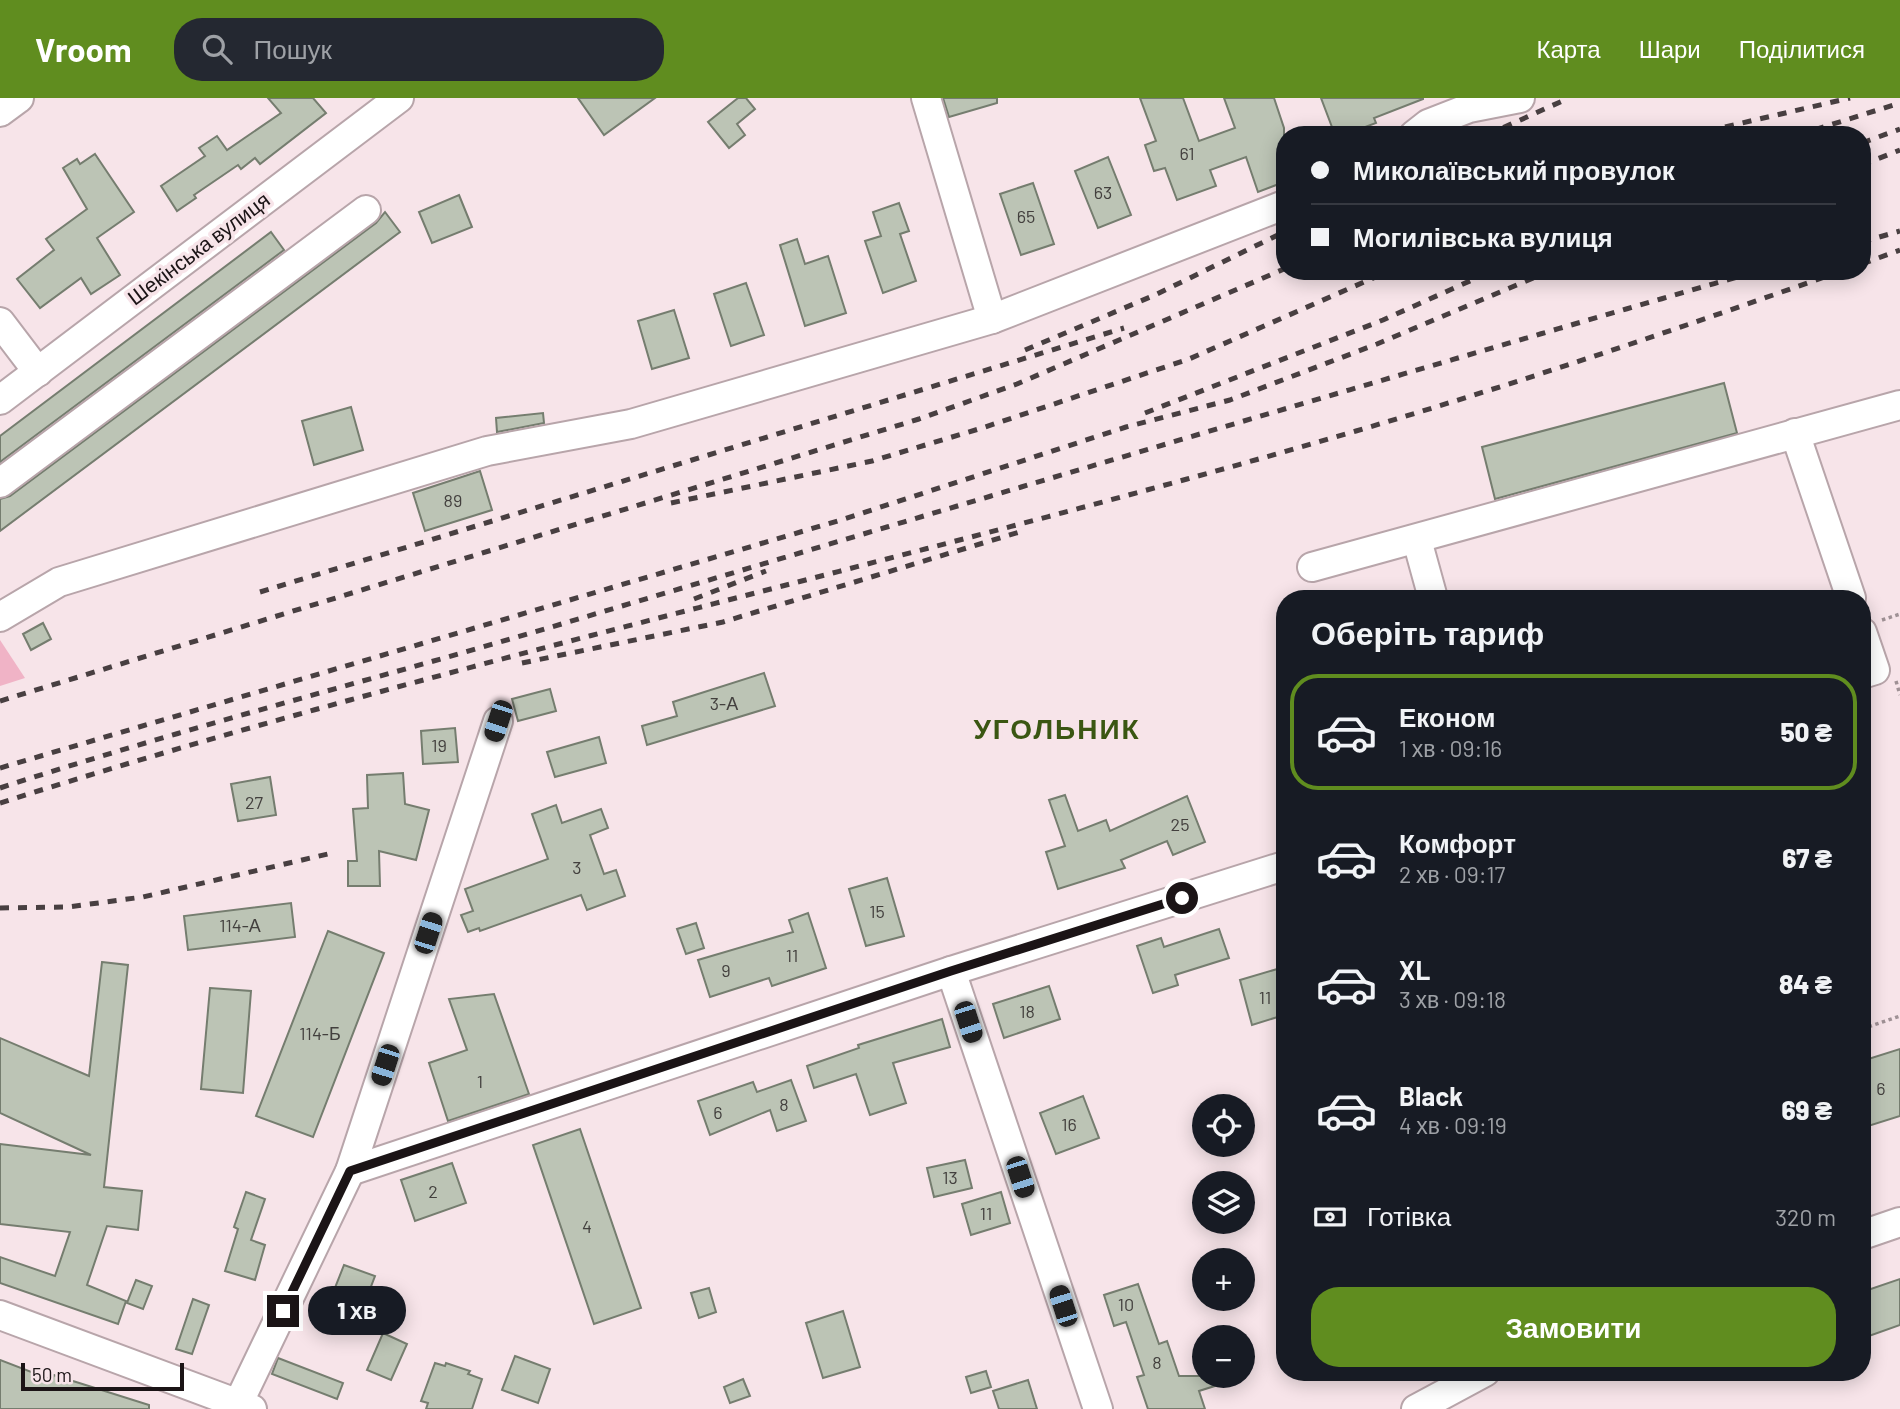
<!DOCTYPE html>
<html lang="uk">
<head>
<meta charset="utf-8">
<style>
	:root { --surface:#171b24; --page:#242831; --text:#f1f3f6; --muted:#9ea1a6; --line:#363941; --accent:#608d1f }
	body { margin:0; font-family:Barlow,sans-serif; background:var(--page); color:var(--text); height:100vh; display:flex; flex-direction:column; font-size:26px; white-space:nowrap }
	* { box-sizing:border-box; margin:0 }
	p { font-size:23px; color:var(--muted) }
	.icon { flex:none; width:38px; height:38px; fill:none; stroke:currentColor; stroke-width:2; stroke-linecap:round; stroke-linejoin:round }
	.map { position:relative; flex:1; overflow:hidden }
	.side { position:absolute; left:1276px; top:492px; width:595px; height:791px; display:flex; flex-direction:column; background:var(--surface); border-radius:28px; box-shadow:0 4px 18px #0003 }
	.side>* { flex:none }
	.hud { position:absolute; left:1276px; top:28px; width:595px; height:154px; border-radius:28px; box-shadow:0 4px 18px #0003; display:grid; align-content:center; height:154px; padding:0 35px; background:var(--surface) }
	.fabs { position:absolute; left:1192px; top:996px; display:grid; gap:14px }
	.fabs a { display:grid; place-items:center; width:63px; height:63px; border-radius:50%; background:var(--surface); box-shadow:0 4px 18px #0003; font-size:35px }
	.scale { position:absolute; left:21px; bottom:18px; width:163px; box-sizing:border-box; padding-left:7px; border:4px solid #1b1416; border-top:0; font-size:19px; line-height:24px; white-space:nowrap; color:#1b1416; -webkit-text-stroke:5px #f7e4e9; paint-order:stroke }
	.end { position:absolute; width:32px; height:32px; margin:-16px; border:9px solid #1b1416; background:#fff; box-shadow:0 0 0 4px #fff }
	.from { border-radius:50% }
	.bubble { position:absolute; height:49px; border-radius:24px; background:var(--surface); box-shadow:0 4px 18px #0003; font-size:23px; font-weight:800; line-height:49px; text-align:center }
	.car { position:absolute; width:21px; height:42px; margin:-21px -10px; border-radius:9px; box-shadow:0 0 5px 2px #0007; background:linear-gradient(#222 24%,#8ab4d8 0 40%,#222 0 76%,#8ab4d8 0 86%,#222 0) }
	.hud b { display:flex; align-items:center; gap:24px; height:66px; font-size:26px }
	.hud b+b { border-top:2px solid var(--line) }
	.hud i { width:18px; height:18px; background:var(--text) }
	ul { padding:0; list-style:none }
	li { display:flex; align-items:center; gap:21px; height:116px; margin:0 14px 10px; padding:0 21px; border:4px solid transparent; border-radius:28px }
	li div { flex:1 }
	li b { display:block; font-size:26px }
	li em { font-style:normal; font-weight:800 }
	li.selected { border-color:var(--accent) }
	li>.icon { width:63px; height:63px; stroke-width:1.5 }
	h2 { padding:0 35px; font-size:32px; line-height:84px }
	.pay { display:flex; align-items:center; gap:18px; height:77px; padding:0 35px; font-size:26px }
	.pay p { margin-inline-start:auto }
	.cta { display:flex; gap:14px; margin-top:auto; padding:14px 35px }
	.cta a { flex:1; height:80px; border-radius:28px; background:var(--accent); color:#fff; font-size:28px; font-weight:800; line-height:80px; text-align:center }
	header { display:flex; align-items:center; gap:42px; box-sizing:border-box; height:98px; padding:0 35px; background:var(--accent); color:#fff }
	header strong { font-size:33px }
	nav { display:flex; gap:38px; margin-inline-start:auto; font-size:24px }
	.search { width:490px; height:63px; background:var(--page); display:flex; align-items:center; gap:18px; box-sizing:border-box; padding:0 24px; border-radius:28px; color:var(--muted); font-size:26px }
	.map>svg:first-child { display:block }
</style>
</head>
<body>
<header>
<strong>Vroom</strong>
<div class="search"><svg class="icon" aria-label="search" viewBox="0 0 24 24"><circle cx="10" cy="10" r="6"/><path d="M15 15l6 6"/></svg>Пошук</div>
<nav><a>Карта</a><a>Шари</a><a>Поділитися</a></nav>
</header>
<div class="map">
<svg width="1900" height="1311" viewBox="0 0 1900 1311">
	<rect width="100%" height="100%" fill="#f7e4e9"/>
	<polygon fill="#f0b3c6" points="0,542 25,580 0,588"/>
	<g fill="#bcc4b5" stroke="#757d6f" stroke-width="2">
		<polygon points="268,0 313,0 326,15 260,66 255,60 241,71 238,67 194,97 196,100 177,113 161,88 205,58 199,50 217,38 227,52 281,15"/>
		<polygon points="578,0 655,0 604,37"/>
		<polygon points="738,0 746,0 755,11 737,26 745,37 729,50 708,24"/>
		<polygon points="943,0 997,0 997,5 949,19"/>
		<polygon points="1140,0 1183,0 1199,43 1235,30 1224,0 1274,0 1284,30 1284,84 1258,94 1246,59 1210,72 1216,88 1177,102 1165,70 1154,73 1145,47 1156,43"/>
		<polygon points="1321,0 1423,0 1423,1 1374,20 1376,25 1344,37 1335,37"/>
		<polygon points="95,56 134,114 97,140 120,177 91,196 81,180 40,210 17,181 54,152 46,141 87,111 63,70 77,61 80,66"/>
		<polygon points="1108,59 1131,117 1098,130 1075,73"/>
		<polygon points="1033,85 1054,146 1021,157 1000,96"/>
		<polygon points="459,97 472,129 432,145 419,114"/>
		<polygon points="899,105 909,133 900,136 916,183 883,195 865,143 881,138 873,114"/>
		<polygon points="385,114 400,134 0,433 0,401 10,398 376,125"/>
		<polygon points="271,134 284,152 0,364 0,338"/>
		<polygon points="797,141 805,166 828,158 846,215 805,228 780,147"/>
		<polygon points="746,185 764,237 731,248 714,196"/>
		<polygon points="674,212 689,260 652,271 638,223"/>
		<polygon points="1724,285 1737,335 1495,401 1482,349"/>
		<polygon points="351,309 363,352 314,367 302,323"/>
		<polygon points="543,315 544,325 497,334 496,320"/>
		<polygon points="480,373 492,412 425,433 413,395"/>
		<polygon points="43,525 51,541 31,552 23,536"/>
		<polygon points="764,575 775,608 647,647 642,628 677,618 673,604"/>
		<polygon points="550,591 556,613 518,623 512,601"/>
		<polygon points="455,630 458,664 423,666 421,633"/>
		<polygon points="599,639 606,665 555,679 547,654"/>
		<polygon points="403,675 405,706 429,712 416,762 379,753 380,788 348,788 348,763 357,763 353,711 368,710 367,677"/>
		<polygon points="270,679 276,717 238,723 231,686"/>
		<polygon points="1065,697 1078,733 1106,722 1110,733 1187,698 1205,744 1173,757 1167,743 1121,762 1125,770 1058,791 1046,754 1065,748 1049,702"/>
		<polygon points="556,707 562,725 601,711 608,730 590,737 604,776 616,772 625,798 587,812 581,797 480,833 479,830 468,834 461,817 473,813 465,791 548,761 532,716"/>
		<polygon points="887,780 904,838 866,848 849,791"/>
		<polygon points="291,805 295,839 188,852 184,818"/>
		<polygon points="808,815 826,870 772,888 769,880 710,899 698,862 793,834 789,822"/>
		<polygon points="696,825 704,850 686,856 677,831"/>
		<polygon points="1219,831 1229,860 1175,877 1178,887 1153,895 1137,848 1161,840 1164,849"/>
		<polygon points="328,833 384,855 313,1039 256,1018"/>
		<polygon points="102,864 128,867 104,1089 142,1093 138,1132 107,1128 87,1187 126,1203 118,1226 0,1185 0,1159 55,1178 70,1134 0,1126 0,1046 91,1057 0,1015 0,940 89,978"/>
		<polygon points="1284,869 1284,917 1252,927 1240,882"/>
		<polygon points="1049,888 1060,921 1004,940 993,906"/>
		<polygon points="210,890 251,893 243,995 201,991"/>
		<polygon points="494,896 529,996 448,1023 429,965 467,952 449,901"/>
		<polygon points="942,921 950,949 893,965 906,1005 870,1017 856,976 814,990 807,968 859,950 858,947"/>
		<polygon points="1900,951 1900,1018 1862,1030 1862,963"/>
		<polygon points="791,982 806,1023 777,1033 770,1012 710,1037 698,1003 753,984 757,994"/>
		<polygon points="1083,998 1099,1040 1056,1056 1040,1015"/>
		<polygon points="580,1031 641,1210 594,1226 533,1047"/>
		<polygon points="965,1062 972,1090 934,1099 927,1070"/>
		<polygon points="452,1065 466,1105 415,1123 401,1082"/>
		<polygon points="246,1094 265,1101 251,1142 265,1147 255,1182 225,1173 238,1131 234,1129"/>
		<polygon points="1001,1094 1010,1125 971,1137 962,1106"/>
		<polygon points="344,1167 375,1178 360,1217 329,1205"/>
		<polygon points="1900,1181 1900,1227 1869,1238 1862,1216 1862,1194"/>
		<polygon points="136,1182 152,1188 143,1211 127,1205"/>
		<polygon points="1138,1186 1159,1246 1167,1243 1179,1278 1236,1278 1237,1281 1199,1293 1205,1311 1148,1311 1137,1279 1144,1277 1126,1224 1114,1228 1104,1197"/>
		<polygon points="709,1190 716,1214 699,1220 691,1195"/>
		<polygon points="193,1201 209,1207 192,1256 176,1251"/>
		<polygon points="843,1213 860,1269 823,1280 806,1225"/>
		<polygon points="383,1235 407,1246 391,1282 367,1272"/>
		<polygon points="515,1258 550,1271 538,1305 502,1292"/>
		<polygon points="278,1260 343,1285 337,1301 272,1276"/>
		<polygon points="0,1262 52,1282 54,1277 149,1307 149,1311 0,1311"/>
		<polygon points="435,1265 445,1268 446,1265 470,1273 468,1276 482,1281 472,1311 426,1311 428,1305 421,1303"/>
		<polygon points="986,1273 991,1289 971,1295 966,1279"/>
		<polygon points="743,1281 750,1298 730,1305 724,1289"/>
		<polygon points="1028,1282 1037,1311 999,1311 993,1293"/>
	</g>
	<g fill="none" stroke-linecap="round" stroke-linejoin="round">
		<defs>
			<g id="minor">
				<polyline points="926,0 992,221"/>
				<polyline points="0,14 19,0"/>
				<polyline points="1414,37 1428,26 1469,10 1520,0"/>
				<polyline points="0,224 38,274"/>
				<polyline points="0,302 399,0"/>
				<polyline points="1795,335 1851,500"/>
				<polyline points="0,385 366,112"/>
				<polyline points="1417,442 1433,500"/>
				<polyline points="1312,469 1900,307"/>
				<polyline points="0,519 59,484 487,353 631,326 992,221 1284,107"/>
				<polyline points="1862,534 1875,572 1862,576"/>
				<polyline points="951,873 1098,1311"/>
				<polyline points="350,1073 951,873 1284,768"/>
				<polyline points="1862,1137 1900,1124"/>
				<polyline points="0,1217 252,1311"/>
				<polyline points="238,1306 350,1073 498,623"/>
				<polyline points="1416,1311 1485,1274"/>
			</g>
		</defs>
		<use href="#minor" stroke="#b8a5aa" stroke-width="32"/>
		<g stroke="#9f9195" stroke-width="3.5" stroke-dasharray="3.5 3.5" stroke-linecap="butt">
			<polyline points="1882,522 1900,516"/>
			<polyline points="1896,583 1900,597"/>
			<polyline points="1862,931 1900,918"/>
		</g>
		<use href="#minor" stroke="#fff" stroke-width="28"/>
		<g stroke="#483f41" stroke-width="5" stroke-dasharray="9 9" stroke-linecap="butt">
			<polyline points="1487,37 1569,0"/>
			<polyline points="1690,37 1850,0"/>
			<polyline points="1798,37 1900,5"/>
			<polyline points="1862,45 1900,31"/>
			<polyline points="1862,67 1900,52"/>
			<polyline points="1862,144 1900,133"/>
			<polyline points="1862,166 1900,152"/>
			<polyline points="1025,252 1155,197 1284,134"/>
			<polyline points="1145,315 1383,222 1492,173"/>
			<polyline points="671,405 872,363 982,330 1189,261 1389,173"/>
			<polyline points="260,494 1124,230"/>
			<polyline points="694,501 766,473"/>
			<polyline points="522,565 723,524 1026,432"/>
			<polyline points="0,603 919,321 1017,286 1284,171"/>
			<polyline points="0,670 841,422 1126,329 1230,302 1377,246 1550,173"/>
			<path d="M 0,690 C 181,631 365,584 548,530 C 951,410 1354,289 1758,173"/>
			<path d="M 0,705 C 447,563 906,465 1356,333 C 1519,285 1681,230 1841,173"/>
			<polyline points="0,810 68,809 143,799 332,755"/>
		</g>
	</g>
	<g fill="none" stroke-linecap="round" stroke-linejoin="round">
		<polyline stroke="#1b1416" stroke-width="9" points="283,1213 350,1073 951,873 1182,800"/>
	</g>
	<g text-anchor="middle" stroke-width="7" stroke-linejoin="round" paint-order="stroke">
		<g font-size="18" fill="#43403e">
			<text x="1187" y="62">61</text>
			<text x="1103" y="101">63</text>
			<text x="1026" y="125">65</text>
			<text x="453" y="409">89</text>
			<text x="724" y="612">3-А</text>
			<text x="439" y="654">19</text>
			<text x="254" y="711">27</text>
			<text x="1180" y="733">25</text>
			<text x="577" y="776">3</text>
			<text x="877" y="820">15</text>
			<text x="240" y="834">114-А</text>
			<text x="792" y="864">11</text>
			<text x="726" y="879">9</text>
			<text x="1265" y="906">11</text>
			<text x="1027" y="920">18</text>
			<text x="320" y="942">114-Б</text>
			<text x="480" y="990">1</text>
			<text x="1881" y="997">6</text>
			<text x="784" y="1013">8</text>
			<text x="718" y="1021">6</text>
			<text x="1069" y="1033">16</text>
			<text x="950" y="1086">13</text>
			<text x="433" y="1100">2</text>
			<text x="986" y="1122">11</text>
			<text x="587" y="1135">4</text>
			<text x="1126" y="1213">10</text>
			<text x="1157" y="1271">8</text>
		</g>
		<g font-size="21" fill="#1b1416" stroke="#f7e4e9">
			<text transform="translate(199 151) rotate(-37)" y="7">Шекінська вулиця</text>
		</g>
		<g font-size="28" font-weight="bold" letter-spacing="2" fill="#3a5612" stroke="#f7e4e9">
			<text x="1057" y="641">УГОЛЬНИК</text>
		</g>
	</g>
</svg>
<div class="fabs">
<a><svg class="icon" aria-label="locate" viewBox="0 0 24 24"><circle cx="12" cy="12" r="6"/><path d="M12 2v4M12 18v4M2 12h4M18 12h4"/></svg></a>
<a><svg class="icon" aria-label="layers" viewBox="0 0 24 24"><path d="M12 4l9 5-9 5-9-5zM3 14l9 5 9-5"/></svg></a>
<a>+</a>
<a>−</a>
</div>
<div class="scale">50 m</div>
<i class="end from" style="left:1182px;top:800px"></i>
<i class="end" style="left:283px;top:1213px"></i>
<div class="bubble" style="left:308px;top:1188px;width:98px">1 хв</div>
<i class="car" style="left:498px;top:623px;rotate:198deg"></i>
<i class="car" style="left:428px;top:835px;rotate:18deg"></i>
<i class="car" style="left:968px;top:924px;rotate:162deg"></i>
<i class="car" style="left:385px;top:967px;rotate:198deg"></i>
<i class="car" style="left:1020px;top:1079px;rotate:162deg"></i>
<i class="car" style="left:1063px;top:1208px;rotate:342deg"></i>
<div class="hud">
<b><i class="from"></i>Миколаївський провулок</b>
<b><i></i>Могилівська вулиця</b>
</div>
<section class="side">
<h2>Оберіть тариф</h2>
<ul>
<li class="selected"><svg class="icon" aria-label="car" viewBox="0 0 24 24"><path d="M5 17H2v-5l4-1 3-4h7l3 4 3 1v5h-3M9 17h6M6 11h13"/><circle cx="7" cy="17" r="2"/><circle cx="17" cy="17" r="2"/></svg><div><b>Економ</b><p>1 хв · 09:16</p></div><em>50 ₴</em></li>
<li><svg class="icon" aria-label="car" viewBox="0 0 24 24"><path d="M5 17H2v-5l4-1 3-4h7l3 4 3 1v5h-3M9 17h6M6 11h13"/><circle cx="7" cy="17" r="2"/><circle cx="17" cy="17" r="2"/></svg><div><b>Комфорт</b><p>2 хв · 09:17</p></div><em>67 ₴</em></li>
<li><svg class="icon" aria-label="car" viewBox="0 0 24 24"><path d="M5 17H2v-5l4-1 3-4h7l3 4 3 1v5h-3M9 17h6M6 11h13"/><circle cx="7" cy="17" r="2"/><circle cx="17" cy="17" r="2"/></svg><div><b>XL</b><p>3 хв · 09:18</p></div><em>84 ₴</em></li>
<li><svg class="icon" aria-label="car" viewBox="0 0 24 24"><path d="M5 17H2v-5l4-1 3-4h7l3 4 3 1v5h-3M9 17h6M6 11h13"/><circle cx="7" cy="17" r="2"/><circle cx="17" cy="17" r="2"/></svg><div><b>Black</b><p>4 хв · 09:19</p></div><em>69 ₴</em></li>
</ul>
<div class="pay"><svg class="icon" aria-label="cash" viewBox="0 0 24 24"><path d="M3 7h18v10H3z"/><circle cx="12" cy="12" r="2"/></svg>Готівка<p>320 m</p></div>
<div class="cta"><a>Замовити</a></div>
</section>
</div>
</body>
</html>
